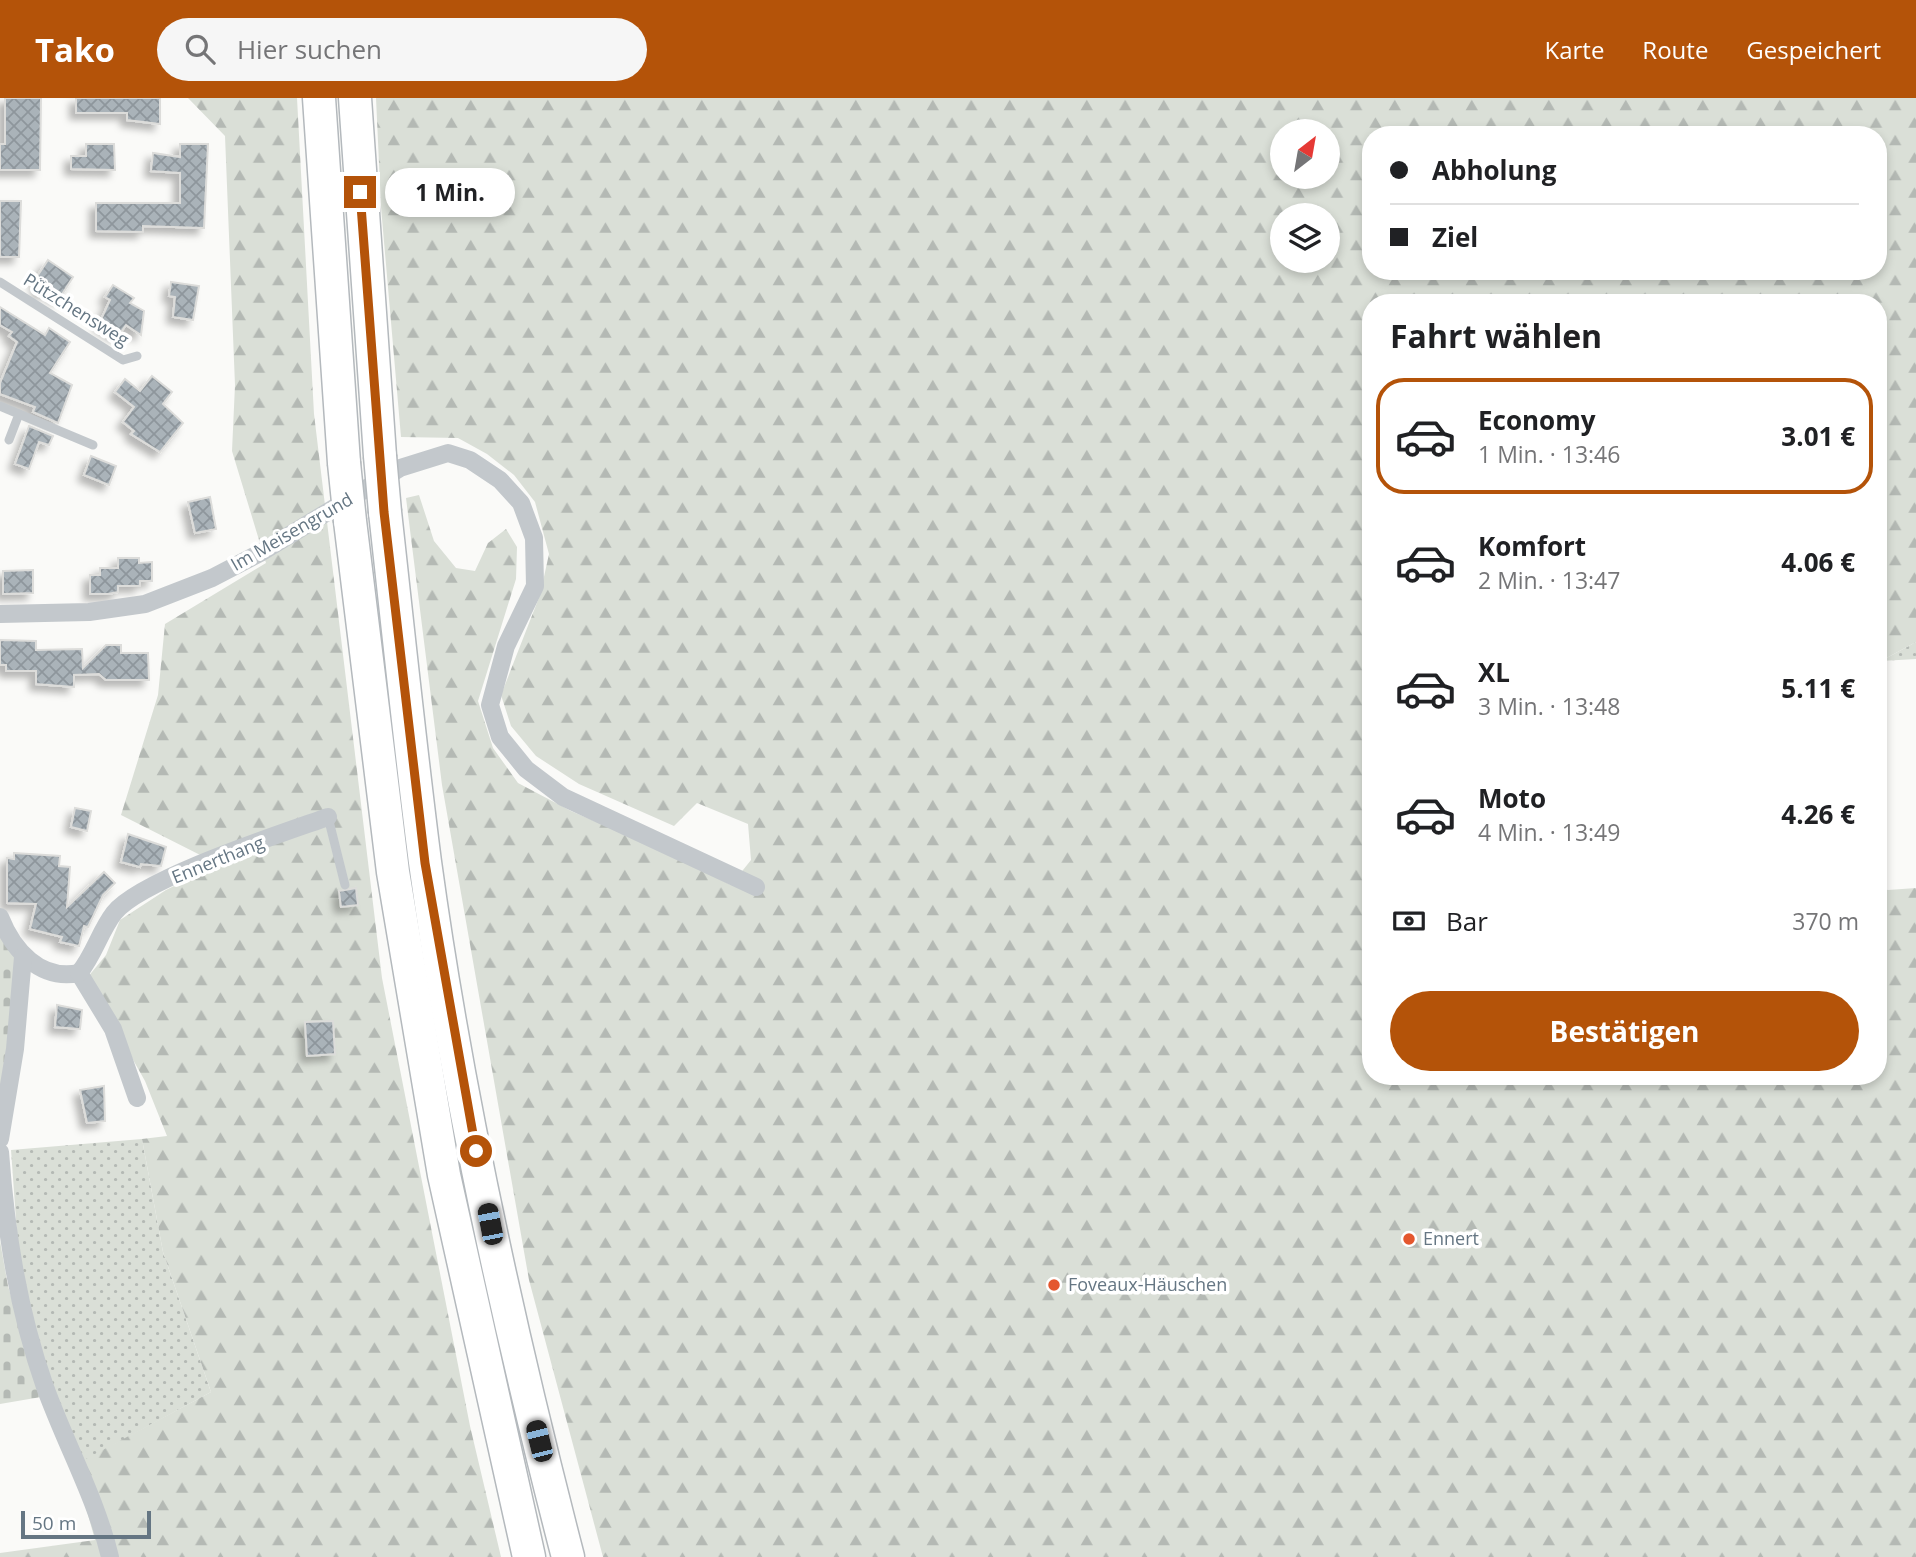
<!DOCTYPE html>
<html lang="de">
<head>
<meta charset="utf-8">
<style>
	:root { --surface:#fff; --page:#f6f6f6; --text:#202124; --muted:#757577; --line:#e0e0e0; --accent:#b45309 }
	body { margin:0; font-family:"Open Sans",sans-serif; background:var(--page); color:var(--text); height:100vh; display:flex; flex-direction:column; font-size:26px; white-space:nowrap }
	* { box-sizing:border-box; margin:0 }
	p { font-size:23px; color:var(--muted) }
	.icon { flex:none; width:38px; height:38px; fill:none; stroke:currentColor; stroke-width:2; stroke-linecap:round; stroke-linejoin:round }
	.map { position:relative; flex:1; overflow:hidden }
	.side { position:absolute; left:1362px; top:196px; width:525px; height:791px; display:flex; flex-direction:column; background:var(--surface); border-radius:28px; box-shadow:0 4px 10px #0003 }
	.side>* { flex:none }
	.banner { position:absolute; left:1362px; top:28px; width:525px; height:154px; border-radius:28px; box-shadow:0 4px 10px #0003; display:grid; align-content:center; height:154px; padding:0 28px; background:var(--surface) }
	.needle { width:46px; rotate:31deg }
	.fabs { position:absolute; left:1270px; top:21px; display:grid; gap:14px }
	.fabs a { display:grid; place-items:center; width:70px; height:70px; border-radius:50%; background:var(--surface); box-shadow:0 4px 10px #0003; font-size:35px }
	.scale { position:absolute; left:21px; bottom:18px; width:130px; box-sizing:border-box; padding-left:7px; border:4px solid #657683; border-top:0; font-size:19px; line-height:24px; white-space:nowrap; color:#657683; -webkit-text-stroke:5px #fff; paint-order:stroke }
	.end { position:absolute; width:32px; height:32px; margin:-16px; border:9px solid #b45309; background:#fff; box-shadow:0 0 0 4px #fff }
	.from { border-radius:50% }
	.bubble { position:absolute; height:49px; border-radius:24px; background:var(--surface); box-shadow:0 4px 10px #0003; font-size:23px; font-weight:700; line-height:49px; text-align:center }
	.car { position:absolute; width:21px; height:42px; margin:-21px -10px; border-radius:9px; box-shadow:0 0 5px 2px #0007; background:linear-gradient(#222 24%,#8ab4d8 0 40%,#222 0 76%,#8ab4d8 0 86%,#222 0) }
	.banner b { display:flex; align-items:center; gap:24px; height:66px; font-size:26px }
	.banner b+b { border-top:2px solid var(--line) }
	.banner i { width:18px; height:18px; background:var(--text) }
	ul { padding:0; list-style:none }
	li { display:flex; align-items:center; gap:21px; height:116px; margin:0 14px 10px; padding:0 14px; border:4px solid transparent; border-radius:28px }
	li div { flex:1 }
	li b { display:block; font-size:26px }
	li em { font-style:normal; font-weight:700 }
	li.active { border-color:var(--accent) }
	li>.icon { width:63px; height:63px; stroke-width:1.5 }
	h2 { padding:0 28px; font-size:32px; line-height:84px }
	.pay { display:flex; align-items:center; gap:18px; height:77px; padding:0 28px; font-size:26px }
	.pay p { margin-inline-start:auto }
	.cta { display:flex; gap:14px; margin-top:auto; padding:14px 28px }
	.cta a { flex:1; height:80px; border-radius:42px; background:var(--accent); color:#fff; font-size:28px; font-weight:700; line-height:80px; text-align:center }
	header { display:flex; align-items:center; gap:42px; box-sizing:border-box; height:98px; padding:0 35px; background:var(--accent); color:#fff }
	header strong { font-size:33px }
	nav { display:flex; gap:38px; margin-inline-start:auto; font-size:24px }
	.search { width:490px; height:63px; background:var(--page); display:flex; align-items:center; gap:18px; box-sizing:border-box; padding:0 24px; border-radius:38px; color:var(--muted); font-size:26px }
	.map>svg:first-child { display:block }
</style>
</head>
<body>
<header>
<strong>Tako</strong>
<div class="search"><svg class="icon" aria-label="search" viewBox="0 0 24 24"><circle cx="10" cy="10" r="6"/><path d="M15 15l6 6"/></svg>Hier suchen</div>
<nav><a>Karte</a><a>Route</a><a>Gespeichert</a></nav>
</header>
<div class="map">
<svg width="1916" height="1459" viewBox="0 0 1916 1459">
	<defs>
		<pattern id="grass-dots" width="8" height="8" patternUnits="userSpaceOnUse" patternTransform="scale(1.75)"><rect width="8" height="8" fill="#dadfd7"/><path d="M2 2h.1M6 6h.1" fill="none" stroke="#b4b9b4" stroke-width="1.8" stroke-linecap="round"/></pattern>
		<pattern id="forest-firs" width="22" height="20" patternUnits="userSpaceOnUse" patternTransform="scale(1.75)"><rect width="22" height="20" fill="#dadfd7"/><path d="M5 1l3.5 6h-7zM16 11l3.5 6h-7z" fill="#b4b9b4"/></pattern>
		<pattern id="cemetery-stones" width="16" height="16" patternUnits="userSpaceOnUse" patternTransform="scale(1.75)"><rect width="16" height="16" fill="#dadfd7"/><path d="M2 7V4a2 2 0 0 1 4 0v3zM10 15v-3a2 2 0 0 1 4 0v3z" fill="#b4b9b4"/></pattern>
		<pattern id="building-cross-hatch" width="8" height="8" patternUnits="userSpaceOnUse" patternTransform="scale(1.75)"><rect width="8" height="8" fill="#aab3b9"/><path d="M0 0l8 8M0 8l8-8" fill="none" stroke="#8e969c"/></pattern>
		<filter id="shadow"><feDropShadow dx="-6" dy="6" stdDeviation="3.5" flood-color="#0004"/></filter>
	</defs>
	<rect width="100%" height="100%" fill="#fafaf8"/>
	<g fill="url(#grass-dots)">
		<polygon points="1916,544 1916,561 1881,563"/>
		<polygon points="142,1041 163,1154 211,1294 82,1364 49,1278 21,1191 11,1052"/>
	</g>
	<g fill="url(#forest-firs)" fill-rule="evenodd">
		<polygon points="188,0 297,0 314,316 382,880 470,1328 501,1459 0,1459 0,1455 95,1442 75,1370 82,1363 211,1294 163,1154 142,1041 167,1038 145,983 87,880 106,857 120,822 166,792 218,766 121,717 158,597 165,526 266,465 232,353 235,287 225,38"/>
		<path d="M 376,0 L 1916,0 L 1916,544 L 1881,563 L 1878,564 L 1878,205 L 1370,205 L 1370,978 L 1878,978 L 1878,789 L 1888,792 L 1916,790 L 1916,1459 L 603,1459 L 529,1182 L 442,687 L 406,400 L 419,397 L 434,443 L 456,470 L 475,473 L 488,445 L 506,431 L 517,449 L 516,481 L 478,603 L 493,650 L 518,685 L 571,713 L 650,747 L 731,787 L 751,762 L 748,726 L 697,705 L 674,728 L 579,686 L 536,658 L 511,628 L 501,597 L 540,497 L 549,456 L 535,404 L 514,377 L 487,356 L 458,340 L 401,339 L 381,109 ZM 1283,33 L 1328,33 L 1328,79 L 1283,79 ZM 1370,37 L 1878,37 L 1878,173 L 1370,173 ZM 1283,117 L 1328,117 L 1328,163 L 1283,163 Z"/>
	</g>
	<g fill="url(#cemetery-stones)">
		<polygon points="0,835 14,857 14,870 10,942 0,995"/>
		<polygon points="0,1143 8,1188 41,1299 0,1306"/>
	</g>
	<g fill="url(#building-cross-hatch)" stroke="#dcdcda" stroke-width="2" filter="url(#shadow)">
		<polygon points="5,0 41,0 40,72 0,72 0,46 5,46"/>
		<polygon points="76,0 160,0 160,26 127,22 127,15 76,15"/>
		<polygon points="86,46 114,46 115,72 71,71 71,58 86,58"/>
		<polygon points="180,46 208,46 204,130 143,128 143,134 96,133 96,105 180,105 180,75 151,73 153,55 180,59"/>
		<polygon points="0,103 21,103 19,159 0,159"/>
		<polygon points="48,162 73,179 59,201 47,193 39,195 36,180"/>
		<polygon points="171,184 199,188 193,222 173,219 175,199 169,198"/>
		<polygon points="113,187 134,200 130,205 144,213 141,237 126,227 118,238 99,226 110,202 105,199"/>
		<polygon points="0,209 45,237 49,230 70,244 50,275 72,287 58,325 33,314 35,309 0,296 0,285 17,244 9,238 12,234 0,227"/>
		<polygon points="152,278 172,294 163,306 183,325 160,354 131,336 134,333 123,324 134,309 115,294 125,281 140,293"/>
		<polygon points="29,328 53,338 49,347 39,344 29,371 15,366"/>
		<polygon points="91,358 116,368 109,387 84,377"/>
		<polygon points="210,399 216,431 195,435 188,404"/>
		<polygon points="118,460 139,460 139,465 152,464 152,483 140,483 140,488 118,488 118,494 108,496 90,496 90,477 100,477 100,470 118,470"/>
		<polygon points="33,472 33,495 3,496 3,473"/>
		<polygon points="0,542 36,543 36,552 82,551 83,570 106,547 121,547 121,555 148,555 149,582 106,582 99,576 74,577 74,589 36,586 36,573 6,573 6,567 0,567"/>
		<polygon points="75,710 91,713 87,733 71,729"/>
		<polygon points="128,736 166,749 161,768 141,766 140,769 121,764"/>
		<polygon points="14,755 60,758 59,768 70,769 67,809 104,774 115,785 103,797 88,829 84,828 79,848 60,844 62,839 30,831 36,806 7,805 7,760 14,761"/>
		<polygon points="356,790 358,807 341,809 339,793"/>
		<polygon points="57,907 82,912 80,931 55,929"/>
		<polygon points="333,923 335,956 307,958 305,924"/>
		<polygon points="104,988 105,1023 87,1025 80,992"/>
	</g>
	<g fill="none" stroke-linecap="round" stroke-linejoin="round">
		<defs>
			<g id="motorway">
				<polyline points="319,0 344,365"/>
				<polyline points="355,0 380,358"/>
				<path d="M 385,414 C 398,531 410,648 425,764 C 457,998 509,1231 568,1459"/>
				<polyline points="350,423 393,774 444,1077 529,1459"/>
			</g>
		</defs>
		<use href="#motorway" stroke="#b4b9bd" stroke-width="35"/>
		<g stroke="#c3c8cc" stroke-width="9">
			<polyline points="0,184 123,262 137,258"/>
			<polyline points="0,308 19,316 9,342"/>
			<polyline points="19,316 93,347"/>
			<polyline points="328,719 345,787"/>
		</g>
		<g stroke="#c3c8cc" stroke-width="18">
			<polyline points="0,516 89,514 145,506 212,480 260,455 400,370 448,355 470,362 500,382 521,405 534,440 535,488 506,548 490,607 500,639 526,671 563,699 756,789"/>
			<path d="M 0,819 C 13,852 40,883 79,875 L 113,931 L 137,1000"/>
			<path d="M 79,875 C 94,857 100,833 114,815 C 141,781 283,735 328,719"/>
			<polyline points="0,1041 15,951 23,859"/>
			<path d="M 0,1054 C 6,1135 18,1212 45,1289 C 66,1347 96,1400 110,1459"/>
		</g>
		<use href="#motorway" stroke="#fff" stroke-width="32"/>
		<defs>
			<g id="motorway-bridge">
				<polyline points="380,358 385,414"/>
				<polyline points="344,365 350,423"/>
			</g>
		</defs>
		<use href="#motorway-bridge" stroke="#b4b9bd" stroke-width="35" stroke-linecap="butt"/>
		<use href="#motorway-bridge" stroke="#fff" stroke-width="32"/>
	</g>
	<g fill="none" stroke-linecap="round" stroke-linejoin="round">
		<polyline stroke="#b45309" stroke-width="9" points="360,94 384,414 425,765 476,1053"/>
	</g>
	<g fill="#e4572e" stroke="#fff" stroke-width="2.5">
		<circle cx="1409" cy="1141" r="7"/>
		<circle cx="1054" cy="1187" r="7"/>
	</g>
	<g text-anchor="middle" stroke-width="7" stroke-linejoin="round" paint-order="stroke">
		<g font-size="18" fill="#657683" stroke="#fff">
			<text transform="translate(76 212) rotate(32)" y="6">Pützchensweg</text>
			<text transform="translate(292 434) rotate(-30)" y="6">Im Meisengrund</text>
			<text transform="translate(218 762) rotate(-22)" y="6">Ennerthang</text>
		</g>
		<g font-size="18" fill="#657683" stroke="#fff" text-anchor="start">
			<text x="1423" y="1147">Ennert</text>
			<text x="1068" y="1193">Foveaux-Häuschen</text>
		</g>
	</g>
</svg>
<div class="fabs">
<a><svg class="needle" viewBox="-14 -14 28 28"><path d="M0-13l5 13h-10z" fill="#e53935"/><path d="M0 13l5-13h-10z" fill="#757577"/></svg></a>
<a><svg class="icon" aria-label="layers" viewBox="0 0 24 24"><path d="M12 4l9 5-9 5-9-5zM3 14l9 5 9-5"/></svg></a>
</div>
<div class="scale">50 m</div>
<i class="end from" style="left:476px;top:1053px"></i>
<i class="end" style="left:360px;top:94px"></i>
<div class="bubble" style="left:385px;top:70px;width:130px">1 Min.</div>
<i class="car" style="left:490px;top:1126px;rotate:349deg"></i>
<i class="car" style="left:539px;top:1343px;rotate:346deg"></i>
<div class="banner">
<b><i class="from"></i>Abholung</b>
<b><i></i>Ziel</b>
</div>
<section class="side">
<h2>Fahrt wählen</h2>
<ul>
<li class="active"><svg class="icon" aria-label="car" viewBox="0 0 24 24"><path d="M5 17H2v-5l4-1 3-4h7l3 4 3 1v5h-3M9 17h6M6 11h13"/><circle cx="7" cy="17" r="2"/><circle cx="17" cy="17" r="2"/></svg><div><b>Economy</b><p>1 Min. · 13:46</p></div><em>3.01 €</em></li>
<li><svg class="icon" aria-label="car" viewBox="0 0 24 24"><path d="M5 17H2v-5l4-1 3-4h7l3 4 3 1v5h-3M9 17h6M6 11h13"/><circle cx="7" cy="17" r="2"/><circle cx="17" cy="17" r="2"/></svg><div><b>Komfort</b><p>2 Min. · 13:47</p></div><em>4.06 €</em></li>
<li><svg class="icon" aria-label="car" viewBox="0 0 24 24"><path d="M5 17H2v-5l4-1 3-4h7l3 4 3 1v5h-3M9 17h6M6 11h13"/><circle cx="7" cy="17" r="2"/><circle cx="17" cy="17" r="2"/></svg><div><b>XL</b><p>3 Min. · 13:48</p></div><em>5.11 €</em></li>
<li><svg class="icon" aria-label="car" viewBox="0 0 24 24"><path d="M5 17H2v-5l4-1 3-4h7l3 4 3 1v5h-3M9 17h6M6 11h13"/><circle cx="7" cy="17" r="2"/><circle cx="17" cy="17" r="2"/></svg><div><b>Moto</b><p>4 Min. · 13:49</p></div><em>4.26 €</em></li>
</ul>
<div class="pay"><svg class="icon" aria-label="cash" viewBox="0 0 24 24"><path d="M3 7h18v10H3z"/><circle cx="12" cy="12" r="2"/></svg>Bar<p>370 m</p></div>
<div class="cta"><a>Bestätigen</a></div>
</section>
</div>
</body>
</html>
